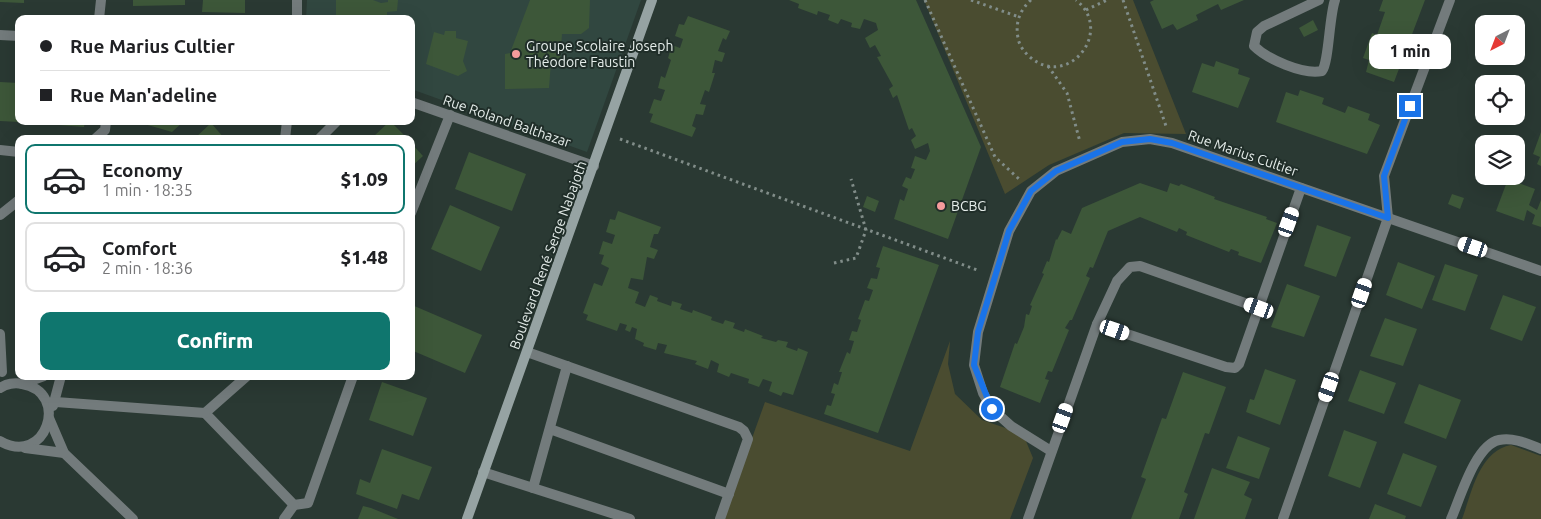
<!DOCTYPE html>
<html lang="en">
<head>
<meta charset="utf-8">
<style>
	:root { --surface:#fff; --page:#f2f2f2; --text:#202124; --muted:#757577; --line:#e0e0e0; --accent:#0f766e }
	body { margin:0; font-family:Ubuntu,sans-serif; background:var(--page); color:var(--text); height:100vh; display:flex; flex-direction:column; font-size:19px; white-space:nowrap }
	* { box-sizing:border-box; margin:0 }
	p { font-size:16px; color:var(--muted) }
	.icon { flex:none; width:28px; height:28px; fill:none; stroke:currentColor; stroke-width:2; stroke-linecap:round; stroke-linejoin:round }
	.map { position:relative; flex:1; overflow:hidden }
	.details { position:absolute; left:15px; top:135px; width:400px; height:245px; display:flex; flex-direction:column; background:var(--surface); border-radius:10px; box-shadow:0 5px 20px #0002 }
	.details>* { flex:none }
	.top-card { position:absolute; left:15px; top:15px; width:400px; height:110px; border-radius:10px; box-shadow:0 5px 20px #0002; display:grid; align-content:center; height:110px; padding:0 25px; background:var(--surface) }
	.needle { width:32px; rotate:222deg }
	.buttons { position:absolute; left:1475px; top:15px; display:grid; gap:10px }
	.buttons a { display:grid; place-items:center; width:50px; height:50px; border-radius:10px; background:var(--surface); box-shadow:0 5px 20px #0002; font-size:25px }
	.end { position:absolute; width:22px; height:22px; margin:-11px; border:6px solid #1a73e8; background:#fff; box-shadow:0 0 0 2px #fff }
	.from { border-radius:50% }
	.bubble { position:absolute; height:35px; border-radius:10px; background:var(--surface); box-shadow:0 5px 20px #0002; font-size:16px; font-weight:800; line-height:35px; text-align:center }
	.car { position:absolute; width:15px; height:30px; margin:-15px -8px; border-radius:6px; box-shadow:0 0 4px 1px #0007; background:linear-gradient(#fff 24%,#345 0 40%,#fff 0 76%,#345 0 86%,#fff 0) }
	.top-card b { display:flex; align-items:center; gap:18px; height:48px; font-size:19px }
	.top-card b+b { border-top:1px solid var(--line) }
	.top-card i { width:12px; height:12px; background:var(--text) }
	ul { padding:9px 0 0; list-style:none }
	li { display:flex; align-items:center; gap:15px; height:70px; margin:0 10px 8px; padding:0 15px; border:2px solid var(--line); border-radius:10px }
	li div { flex:1 }
	li b { display:block; font-size:19px }
	li em { font-style:normal; font-weight:800 }
	li.on { border-color:var(--accent) }
	li>.icon { width:45px; height:45px; stroke-width:1.5 }
	.primary-button { display:flex; gap:10px; margin-top:auto; padding:10px 25px }
	.primary-button a { flex:1; height:58px; border-radius:10px; background:var(--accent); color:#fff; font-size:20px; font-weight:800; line-height:58px; text-align:center }
	.map>svg:first-child { display:block }
</style>
</head>
<body>
<div class="map">
<svg width="1541" height="519" viewBox="0 0 1541 519">
	<rect width="100%" height="100%" fill="#2a3933"/>
	<polygon fill="#314740" points="307,0 641,0 587,152 411,89 411,19 306,19"/>
	<g fill="#4a4c30">
		<polygon points="924,0 1133,0 1186,134 1124,133 1049,165 1005,194"/>
		<polygon points="950,341 948,364 955,394 982,420 1023,434 1033,458 1010,519 723,519 765,402 910,451"/>
		<path d="M 1511,445 L 1541,456 L 1541,519 L 1462,519 C 1472,492 1479,451 1511,445 Z"/>
	</g>
	<g fill="#3d5739">
		<polygon points="0,0 24,0 24,3 0,2"/>
		<polygon points="133,0 185,0 185,5 133,6"/>
		<polygon points="203,0 245,0 245,13 202,12"/>
		<polygon points="336,0 373,0 381,3 388,2 388,0 398,0 397,11 387,12 387,19 336,19"/>
		<polygon points="530,0 590,0 589,28 581,34 562,34 560,61 551,62 549,88 505,89 505,54 510,53"/>
		<polygon points="789,0 916,0 981,147 948,239 894,219 900,199 904,201 908,189 902,186 906,177 911,179 915,169 911,168 915,156 926,160 930,151 928,143 915,149 911,140 916,136 912,128 909,130 897,95 893,98 889,89 893,86 877,57 881,56 875,45 870,48 865,38 878,30 876,23 864,19 860,29 851,27 852,23 841,19 838,24 828,20 830,15 818,11 817,15 798,8 799,4"/>
		<polygon points="1154,0 1244,0 1221,10 1218,4 1196,15 1198,20 1177,30 1173,24 1162,29 1150,2"/>
		<polygon points="1383,0 1425,0 1394,82 1366,72 1369,60 1363,58 1372,33 1377,35 1385,12 1379,11"/>
		<polygon points="688,16 730,31 726,40 723,38 718,51 725,53 722,62 715,60 712,73 715,73 709,92 705,90 700,104 706,105 703,115 696,114 692,126 696,128 692,137 650,122 653,114 649,113 654,99 661,101 665,90 658,88 661,76 665,78 671,60 668,58 672,45 680,48 683,39 675,36 679,24 684,25"/>
		<polygon points="1313,20 1318,30 1304,37 1299,28"/>
		<polygon points="445,31 456,31 456,38 468,41 463,61 467,71 458,76 426,64 434,32 444,35"/>
		<polygon points="1216,61 1239,69 1238,74 1250,78 1238,108 1192,92 1202,63 1214,67"/>
		<polygon points="0,82 19,83 19,122 0,121"/>
		<polygon points="1300,90 1324,98 1322,104 1345,113 1348,106 1370,114 1368,120 1380,125 1367,154 1276,122 1286,92 1298,96"/>
		<polygon points="59,121 85,121 84,127 59,125"/>
		<polygon points="134,121 184,121 172,132"/>
		<polygon points="390,121 408,139 371,139 373,137"/>
		<polygon points="211,123 225,139 194,139"/>
		<polygon points="1541,132 1541,166 1537,164 1540,157 1533,154"/>
		<polygon points="411,143 423,156 411,167"/>
		<polygon points="469,152 526,174 512,211 455,189"/>
		<polygon points="1508,179 1535,189 1529,205 1537,210 1541,200 1541,227 1532,224 1535,215 1527,210 1524,221 1496,211"/>
		<polygon points="1140,183 1167,192 1170,183 1179,186 1181,184 1215,197 1214,199 1267,217 1266,219 1277,223 1261,263 1238,255 1239,252 1231,249 1229,252 1186,235 1187,232 1179,228 1177,232 1140,217 1108,231 1093,268 1090,267 1086,276 1090,278 1072,320 1070,320 1065,328 1069,330 1052,372 1048,371 1045,379 1049,380 1040,403 1000,387 1015,343 1017,344 1024,327 1026,314 1029,315 1032,306 1030,305 1044,274 1042,273 1047,261 1049,262 1056,239 1057,240 1062,230 1071,234 1082,208"/>
		<polygon points="1452,194 1464,198 1460,209 1448,204"/>
		<polygon points="867,196 879,201 875,212 863,207"/>
		<polygon points="450,205 500,227 481,271 431,249"/>
		<polygon points="618,211 661,227 658,234 654,234 650,247 658,250 654,259 647,257 643,280 631,278 628,288 639,292 635,303 645,307 650,295 658,298 657,301 671,306 672,301 682,304 680,309 692,313 693,310 712,317 711,320 723,324 725,320 735,323 733,328 744,332 745,329 763,336 761,338 776,342 778,340 788,342 786,347 797,351 798,348 808,352 793,395 783,392 781,396 769,391 772,382 763,379 759,387 748,383 749,379 731,373 729,377 717,372 719,364 711,360 708,369 695,364 697,361 664,353 667,345 658,343 656,350 643,346 644,343 635,339 637,329 632,327 630,332 625,330 627,325 620,323 617,331 586,320 588,315 583,313 594,283 602,286 609,268 601,264 604,255 599,254 603,241 612,244 615,235 606,232 610,219 615,220"/>
		<polygon points="1317,225 1351,237 1336,277 1304,266"/>
		<polygon points="883,246 939,265 878,433 824,414 827,405 831,406 835,394 831,393 834,383 838,385 842,372 839,372 847,352 850,354 854,341 849,340 852,331 857,332 861,320 858,319 865,300 869,301 873,290 867,288 871,278 877,279 880,268 876,267"/>
		<polygon points="1398,262 1435,276 1422,309 1386,295"/>
		<polygon points="1445,264 1478,275 1465,311 1432,300"/>
		<polygon points="19,266 19,298 17,298 15,269"/>
		<polygon points="1287,284 1320,296 1304,337 1271,327"/>
		<polygon points="1503,295 1536,307 1522,341 1490,329"/>
		<polygon points="412,305 482,335 465,373 411,350"/>
		<polygon points="1385,318 1417,329 1403,366 1370,356"/>
		<polygon points="1265,369 1296,380 1280,425 1246,412 1250,399 1254,400"/>
		<polygon points="1360,370 1396,383 1384,414 1348,401"/>
		<polygon points="1183,372 1226,387 1209,434 1205,433 1184,492 1188,494 1179,519 1131,519 1146,479 1141,477 1162,418 1166,419"/>
		<polygon points="382,382 427,398 413,436 369,420"/>
		<polygon points="1419,384 1461,400 1446,439 1404,423"/>
		<polygon points="1344,430 1377,442 1360,488 1328,476"/>
		<polygon points="1238,436 1270,448 1259,479 1226,468"/>
		<polygon points="382,449 432,467 419,500 402,494 397,509 356,494 360,479 370,483"/>
		<polygon points="1403,453 1437,466 1421,507 1387,494"/>
		<polygon points="1212,468 1250,482 1244,495 1252,499 1245,519 1194,519"/>
		<polygon points="1375,504 1406,516 1405,519 1369,519"/>
		<polygon points="363,506 371,508 398,519 358,519"/>
	</g>
	<g fill="none" stroke-linecap="round" stroke-linejoin="round">
		<g stroke="#818d89" stroke-width="3" stroke-dasharray="2.5 4" stroke-linecap="butt">
			<polyline points="925,0 995,157 1019,179"/>
			<polyline points="971,0 1019,17"/>
			<path d="M 1031,0 C 1020,10 1015,22 1018,38 C 1019,45 1024,52 1030,57 C 1068,90 1115,31 1076,0"/>
			<polyline points="1123,0 1166,126"/>
			<polyline points="1086,10 1107,0"/>
			<polyline points="1048,66 1067,93 1080,142"/>
			<polyline points="620,139 980,271"/>
			<polyline points="834,263 856,258 866,230 851,179"/>
		</g>
		<g stroke="#737b7c" stroke-width="10">
			<path d="M 1319,0 L 1264,26 L 1257,32 L 1254,46 C 1267,59 1303,75 1322,71 C 1329,62 1329,17 1335,0"/>
			<polyline points="527,352 739,427 744,431 748,439 720,519"/>
			<polyline points="550,429 729,494"/>
			<polyline points="483,472 630,519"/>
			<polyline points="533,488 567,366"/>
		</g>
		<g stroke="#737b7c" stroke-width="10">
			<polyline points="99,19 101,0"/>
			<polyline points="297,19 297,0"/>
			<polyline points="0,35 19,36"/>
			<polyline points="411,102 594,166"/>
			<polyline points="95,139 105,130 106,121"/>
			<polyline points="285,139 287,121"/>
			<polyline points="319,139 337,121"/>
			<polyline points="0,150 19,152"/>
			<polyline points="411,213 450,115"/>
			<polyline points="0,215 19,200"/>
			<polyline points="1097,324 1226,367 1235,368 1239,364 1301,188"/>
			<polyline points="0,334 2,372"/>
			<polyline points="247,376 205,413 294,505 308,503 353,376"/>
			<polyline points="22,384 44,376"/>
			<path d="M 0,388 C 6,384 15,382 22,384 C 71,392 46,468 0,441"/>
			<polyline points="56,402 205,413"/>
			<polyline points="53,406 61,376"/>
			<polyline points="49,418 64,453 133,519"/>
			<polyline points="25,448 64,453"/>
			<polyline points="1051,451 1011,426 992,409 983,393 974,365 978,332 1009,231 1031,191 1056,171 1122,142 1150,139 1172,143 1541,271"/>
			<polyline points="284,519 294,505"/>
			<polyline points="1028,519 1097,324 1117,281 1130,267 1140,266 1259,308"/>
			<polyline points="1283,519 1388,218 1384,176 1450,0"/>
			<path d="M 1451,519 C 1460,499 1475,445 1499,440 C 1514,437 1528,444 1541,449"/>
		</g>
		<polyline stroke="#96a3a3" stroke-width="10" points="467,519 652,0"/>
	</g>
	<g fill="none" stroke-linecap="round" stroke-linejoin="round">
		<polyline stroke="#1a73e8" stroke-width="6" points="992,409 974,365 978,332 1009,231 1031,191 1056,171 1122,142 1150,139 1172,143 1388,218 1384,176 1410,106"/>
	</g>
	<g fill="#f59b9b" stroke="#202e29" stroke-width="2">
		<circle cx="516" cy="54" r="5"/>
		<circle cx="941" cy="206" r="5"/>
	</g>
	<g text-anchor="middle" stroke-width="4" stroke-linejoin="round" paint-order="stroke">
		<g font-size="14" fill="#e5edea" stroke="#202e29" text-anchor="start">
			<text x="526" y="51">Groupe Scolaire Joseph<tspan x="526" dy="16">Théodore Faustin</tspan></text>
			<text x="951" y="211">BCBG</text>
		</g>
		<g font-size="14" fill="#e5edea" stroke="#202e29">
			<text transform="translate(507 121) rotate(19)" y="5">Rue Roland Balthazar</text>
			<text transform="translate(1243 153) rotate(19)" y="5">Rue Marius Cultier</text>
			<text transform="translate(548 255) rotate(-70)" y="5">Boulevard René Serge Nabajoth</text>
		</g>
	</g>
</svg>
<div class="buttons">
<a><svg class="needle" viewBox="-14 -14 28 28"><path d="M0-13l5 13h-10z" fill="#e53935"/><path d="M0 13l5-13h-10z" fill="#757577"/></svg></a>
<a><svg class="icon" aria-label="locate" viewBox="0 0 24 24"><circle cx="12" cy="12" r="6"/><path d="M12 2v4M12 18v4M2 12h4M18 12h4"/></svg></a>
<a><svg class="icon" aria-label="layers" viewBox="0 0 24 24"><path d="M12 4l9 5-9 5-9-5zM3 14l9 5 9-5"/></svg></a>
</div>
<i class="end from" style="left:992px;top:409px"></i>
<i class="end" style="left:1410px;top:106px"></i>
<div class="bubble" style="left:1369px;top:34px;width:82px">1 min</div>
<i class="car" style="left:1289px;top:222px;rotate:20deg"></i>
<i class="car" style="left:1473px;top:247px;rotate:289deg"></i>
<i class="car" style="left:1362px;top:293px;rotate:19deg"></i>
<i class="car" style="left:1259px;top:308px;rotate:290deg"></i>
<i class="car" style="left:1115px;top:330px;rotate:109deg"></i>
<i class="car" style="left:1329px;top:387px;rotate:199deg"></i>
<i class="car" style="left:1063px;top:418px;rotate:20deg"></i>
<div class="top-card">
<b><i class="from"></i>Rue Marius Cultier</b>
<b><i></i>Rue Man'adeline</b>
</div>
<section class="details">
<ul>
<li class="on"><svg class="icon" aria-label="car" viewBox="0 0 24 24"><path d="M5 17H2v-5l4-1 3-4h7l3 4 3 1v5h-3M9 17h6M6 11h13"/><circle cx="7" cy="17" r="2"/><circle cx="17" cy="17" r="2"/></svg><div><b>Economy</b><p>1 min · 18:35</p></div><em>$1.09</em></li>
<li><svg class="icon" aria-label="car" viewBox="0 0 24 24"><path d="M5 17H2v-5l4-1 3-4h7l3 4 3 1v5h-3M9 17h6M6 11h13"/><circle cx="7" cy="17" r="2"/><circle cx="17" cy="17" r="2"/></svg><div><b>Comfort</b><p>2 min · 18:36</p></div><em>$1.48</em></li>
</ul>
<div class="primary-button"><a>Confirm</a></div>
</section>
</div>
</body>
</html>
